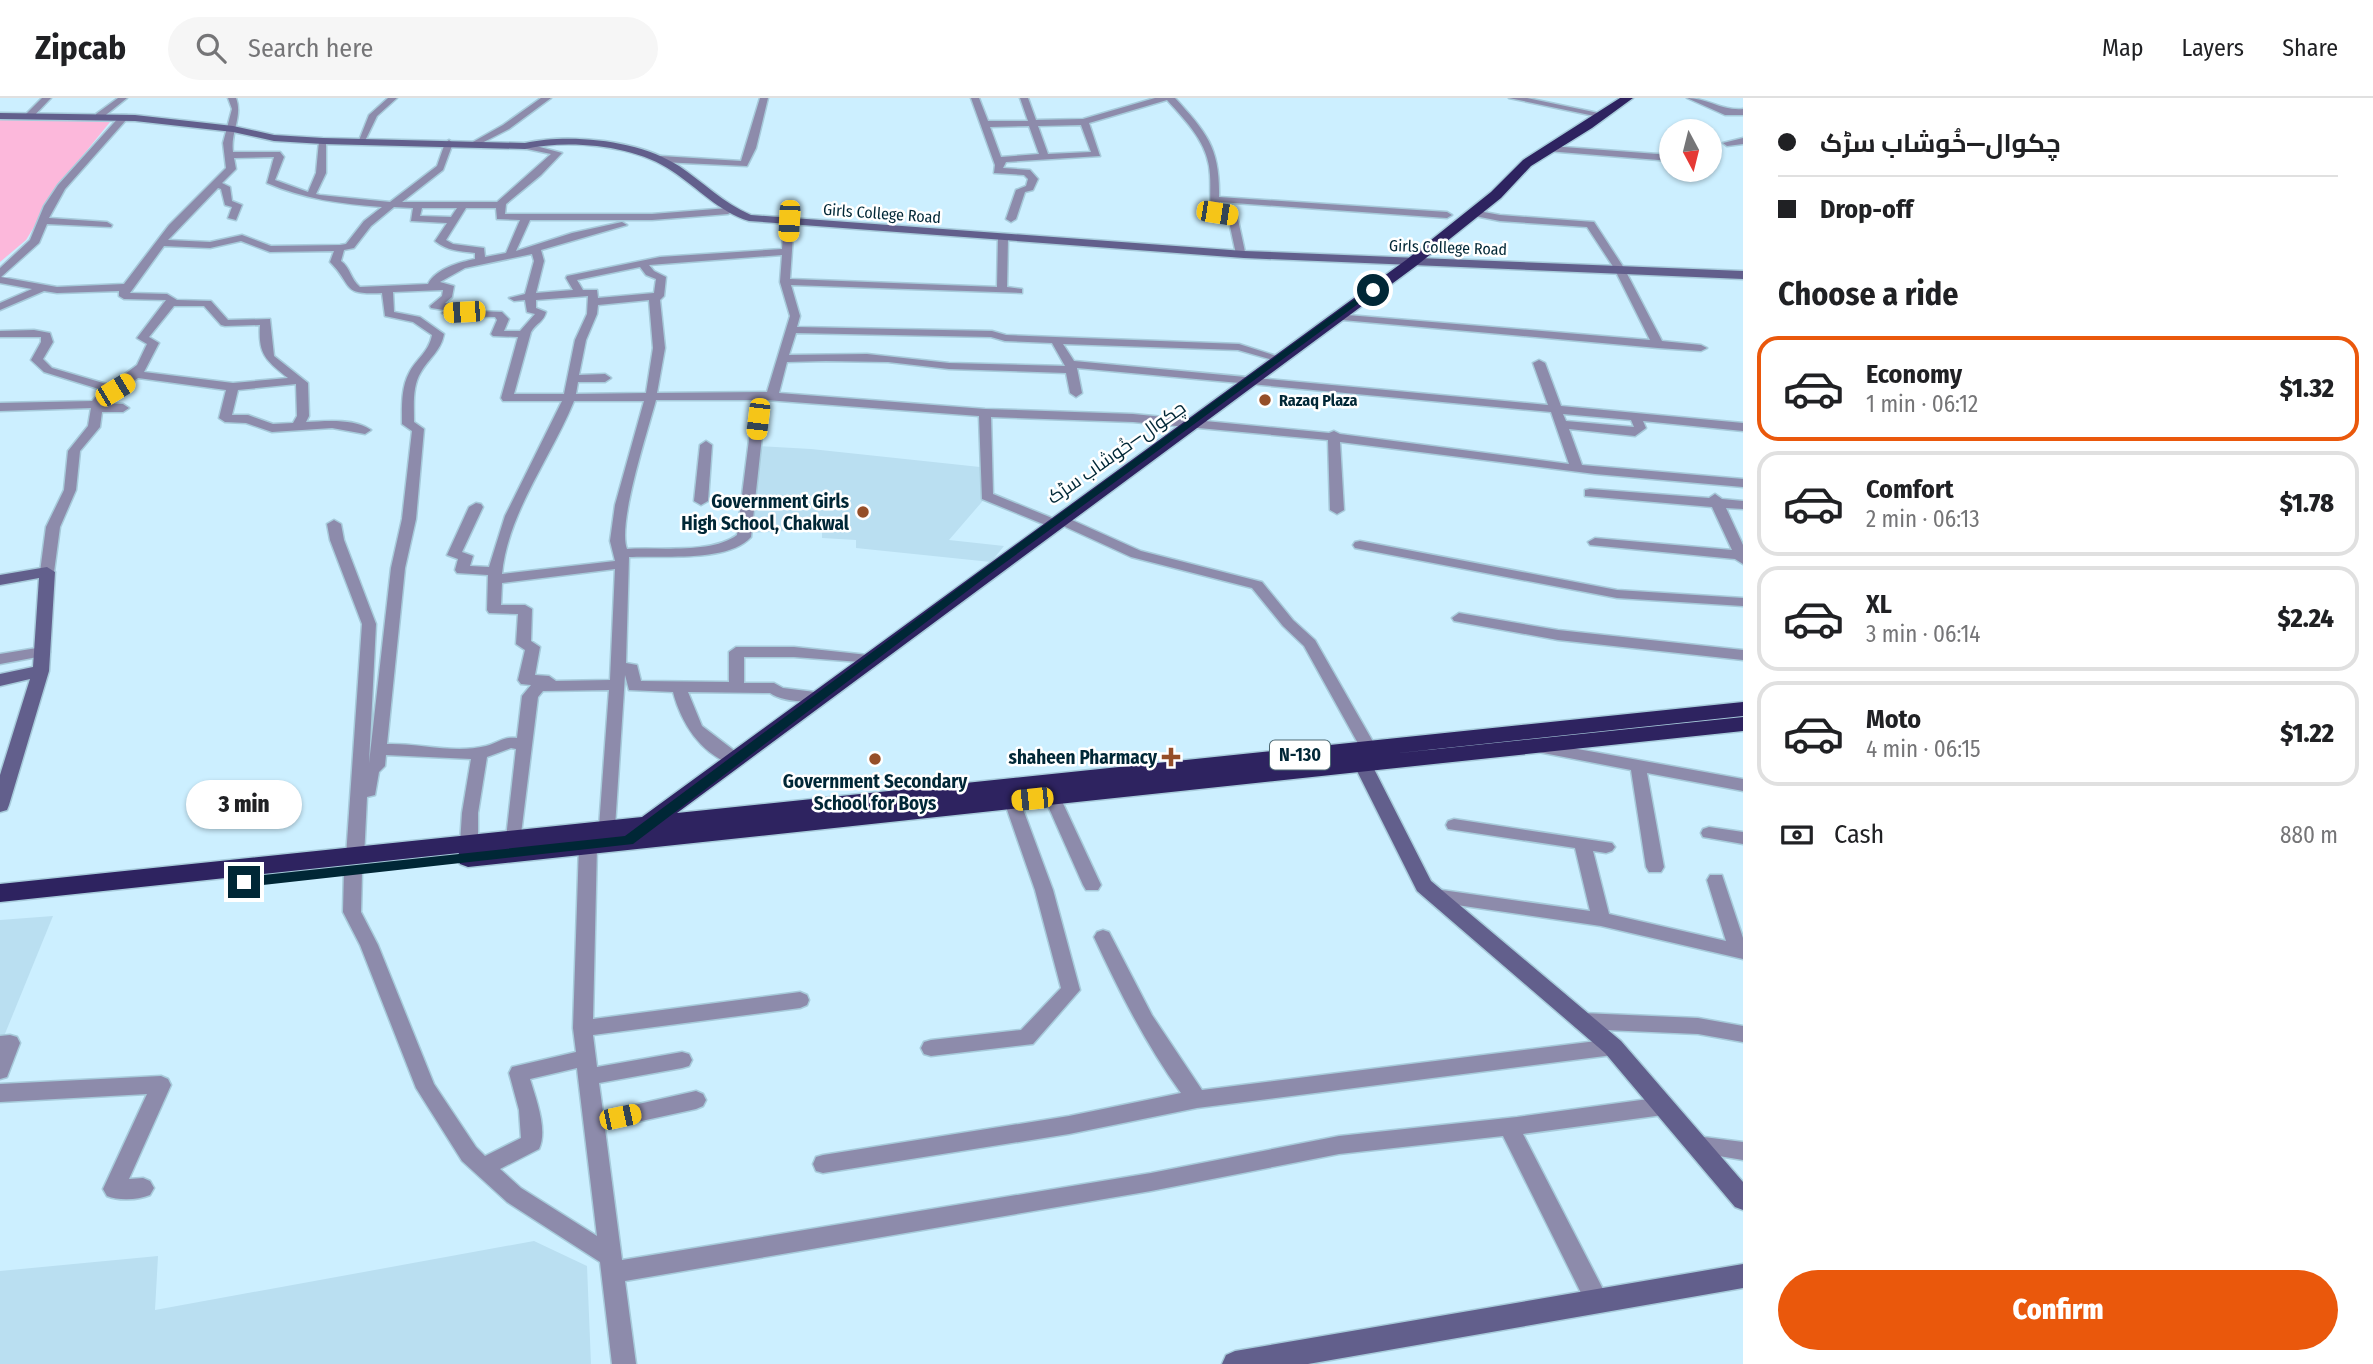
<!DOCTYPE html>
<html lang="en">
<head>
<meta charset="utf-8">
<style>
	:root { --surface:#fff; --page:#f6f6f6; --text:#202124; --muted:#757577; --line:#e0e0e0; --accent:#ea580c }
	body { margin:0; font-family:"Fira Sans Condensed",Cairo,sans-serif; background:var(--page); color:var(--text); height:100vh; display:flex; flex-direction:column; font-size:26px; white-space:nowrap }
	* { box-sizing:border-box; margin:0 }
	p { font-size:23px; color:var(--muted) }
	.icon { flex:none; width:38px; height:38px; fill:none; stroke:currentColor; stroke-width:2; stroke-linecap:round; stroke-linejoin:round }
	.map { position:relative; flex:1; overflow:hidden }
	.side { display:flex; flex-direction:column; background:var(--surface); width:630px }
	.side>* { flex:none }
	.guide { display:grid; align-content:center; height:154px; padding:0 35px; background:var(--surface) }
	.needle { width:46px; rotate:173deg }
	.controls { position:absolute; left:1659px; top:21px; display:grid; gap:14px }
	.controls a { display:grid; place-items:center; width:63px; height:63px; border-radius:50%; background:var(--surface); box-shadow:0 2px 5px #0004; font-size:35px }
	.end { position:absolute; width:32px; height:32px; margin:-16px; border:9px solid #002736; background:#fff; box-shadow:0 0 0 4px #fff }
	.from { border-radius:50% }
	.bubble { position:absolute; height:49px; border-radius:24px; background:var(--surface); box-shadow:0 2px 5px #0004; font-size:23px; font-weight:800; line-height:49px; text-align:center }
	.car { position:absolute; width:21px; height:42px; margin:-21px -10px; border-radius:9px; box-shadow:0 0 5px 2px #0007; background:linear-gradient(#f5c518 24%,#345 0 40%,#f5c518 0 76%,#345 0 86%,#f5c518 0) }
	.guide b { display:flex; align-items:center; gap:24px; height:66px; font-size:26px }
	.guide b+b { border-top:2px solid var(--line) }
	.guide i { width:18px; height:18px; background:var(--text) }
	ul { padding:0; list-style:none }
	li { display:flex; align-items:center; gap:21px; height:105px; margin:0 14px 10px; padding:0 21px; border:4px solid var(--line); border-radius:21px }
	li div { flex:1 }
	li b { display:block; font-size:26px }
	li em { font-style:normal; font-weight:800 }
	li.active { border-color:var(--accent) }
	li>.icon { width:63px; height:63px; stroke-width:1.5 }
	h2 { padding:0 35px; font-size:32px; line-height:84px }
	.pay { display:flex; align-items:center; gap:18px; height:77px; padding:0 35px; font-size:26px }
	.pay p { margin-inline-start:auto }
	.cta { display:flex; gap:14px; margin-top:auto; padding:14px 35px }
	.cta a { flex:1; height:80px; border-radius:42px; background:var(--accent); color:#fff; font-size:28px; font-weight:800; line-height:80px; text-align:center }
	header { display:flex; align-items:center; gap:42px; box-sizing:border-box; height:98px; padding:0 35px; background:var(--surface); border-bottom:2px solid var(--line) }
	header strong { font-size:33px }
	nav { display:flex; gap:38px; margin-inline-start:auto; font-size:24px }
	.search { width:490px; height:63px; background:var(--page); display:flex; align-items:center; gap:18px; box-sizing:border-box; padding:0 24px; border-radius:38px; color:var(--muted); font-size:26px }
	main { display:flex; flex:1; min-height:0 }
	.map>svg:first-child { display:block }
</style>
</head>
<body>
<header>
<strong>Zipcab</strong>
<div class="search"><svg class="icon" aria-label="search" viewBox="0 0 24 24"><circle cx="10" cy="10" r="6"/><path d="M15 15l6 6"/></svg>Search here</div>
<nav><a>Map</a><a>Layers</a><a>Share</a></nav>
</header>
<main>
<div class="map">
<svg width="1743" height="1266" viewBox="0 0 1743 1266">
	<rect width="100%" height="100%" fill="#ccefff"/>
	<g fill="#badff1">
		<polygon points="756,348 811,351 980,369 987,398 949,442 1004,448 991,464 856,450 856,442 822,440 822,431 753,435"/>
		<polygon points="53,818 0,948 0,822"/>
		<polygon points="534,1143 587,1168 591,1266 0,1266 0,1173 158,1158 155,1212"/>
	</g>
	<polygon fill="#fcb8db" points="0,21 95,21 110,24 62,83 26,142 0,164"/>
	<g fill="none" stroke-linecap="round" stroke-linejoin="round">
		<defs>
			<g id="street">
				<polygon points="42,0 51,0 32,20 26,20 26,16"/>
				<polygon points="118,0 127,0 102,20 96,20 96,16"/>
				<path d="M 228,0 L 236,0 C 243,19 230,35 233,54 L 280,54 L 284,59 L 275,82 L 308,94 L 316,75 L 319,43 L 326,41 L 326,75 L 316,96 L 320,97 L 390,104 L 437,68 L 445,45 L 449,42 L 453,45 L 443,72 L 402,104 L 497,104 L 551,56 L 522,50 L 520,48 L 525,45 L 562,55 L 541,77 L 506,106 L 505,116 L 652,116 L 728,110 L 733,113 L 728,116 L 652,122 L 530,122 L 516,153 L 572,135 L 622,124 L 627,127 L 541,152 L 544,163 L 536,195 L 573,192 L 566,180 L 567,178 L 660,159 L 782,151 L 784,123 L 789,120 L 794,123 L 790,181 L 997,189 L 998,140 L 1003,137 L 1008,140 L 1007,189 L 1022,191 L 1022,195 L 791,187 L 800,218 L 797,229 L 992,233 L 1006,237 L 1239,246 L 1286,261 L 1280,264 L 1238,252 L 1063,246 L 1074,263 L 1548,307 L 1533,265 L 1539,262 L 1545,265 L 1561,308 L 1743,325 L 1743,333 L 1643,323 L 1646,330 L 1635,338 L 1569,331 L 1582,367 L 1743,381 L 1743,389 L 1595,376 L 1340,344 L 1344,412 L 1337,416 L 1330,412 L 1328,342 L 1133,324 L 991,319 L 993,396 L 1052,420 L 1063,418 L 1141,453 L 1262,484 L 1293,522 L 1315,542 L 1376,649 L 1368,654 L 1360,649 L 1304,548 L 1283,528 L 1252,490 L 1131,459 L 1059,426 L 1048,428 L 982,401 L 979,318 L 766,302 L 751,439 C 728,465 661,457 629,459 L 626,565 L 637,567 L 641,583 L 729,584 L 729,554 L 736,549 L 794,549 L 868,557 L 873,559 L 875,562 L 873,565 L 794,559 L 744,559 L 744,585 L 774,585 L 783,590 L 823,595 L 826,599 C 817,608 780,603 770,595 L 688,594 L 702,628 L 740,657 L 742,661 L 740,665 L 734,667 C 701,657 681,625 673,594 L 629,592 L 625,577 L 615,729 L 613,733 L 601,733 L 599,729 L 609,592 L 543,593 L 538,599 L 520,744 L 508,744 L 506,740 L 516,651 L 511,650 L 487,659 L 478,715 L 478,746 L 475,750 L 463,750 L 460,746 L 462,715 L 471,661 L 386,657 L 385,668 L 379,674 L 375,697 L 367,699 L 364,759 L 361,764 L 349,764 L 346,759 L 362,526 L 330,442 L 327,426 L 334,422 L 341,426 L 344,442 L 376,526 L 369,665 L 391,470 L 402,421 L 412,333 L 402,326 C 402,310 401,290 409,275 C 416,261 429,254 432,237 L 413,224 L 385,218 L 382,195 C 340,197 354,188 330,164 L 334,153 L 270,154 L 241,143 L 210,150 L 164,148 L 130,195 L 167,196 L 177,202 L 211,203 L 228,222 L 270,221 L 274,258 L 308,285 L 309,318 L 306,324 C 325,323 354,320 371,332 L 365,336 L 332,330 L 272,334 L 246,325 L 225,324 L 219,320 L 226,292 L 138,280 L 102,305 L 123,306 L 129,310 L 123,314 L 102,314 L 100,329 L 80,353 L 76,392 L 60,429 L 54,474 L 47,478 L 40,474 L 46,429 L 64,392 L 68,353 L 88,328 L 91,310 L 0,313 L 0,305 L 92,303 L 102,292 L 44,274 L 31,262 L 41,244 L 41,239 L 0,239 L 0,233 L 34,232 L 50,235 L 53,244 L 43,261 L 52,270 L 110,287 L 137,267 L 147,246 L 137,240 L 166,202 L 124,201 L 119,198 L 119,193 L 57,195 L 44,193 L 0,212 L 0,205 L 32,191 L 0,185 L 0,170 L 30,142 L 44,108 L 58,87 L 121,17 L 127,17 L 127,21 L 65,91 L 49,120 L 107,124 L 112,127 L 111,129 L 47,126 L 39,145 L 1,179 L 57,189 L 124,186 L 169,127 L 226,70 L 223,45 L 232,11 ZM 274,59 L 267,85 C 304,101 341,106 382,109 L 364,123 L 346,146 L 340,147 L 271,148 L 242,137 L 210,144 L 168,142 L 218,90 L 221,91 L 225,107 L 232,109 L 228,120 L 236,122 L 242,107 L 232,103 L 230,89 L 222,85 L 236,71 L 234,60 ZM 394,109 L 413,110 L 411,123 L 447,125 L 435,143 C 447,153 460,153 475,155 L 475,161 C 460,164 435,171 428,186 L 360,189 C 350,181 351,170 341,163 L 344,152 L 354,150 L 371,128 ZM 422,110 L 457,110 L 451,119 L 420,118 ZM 466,110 L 496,110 L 497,121 L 520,122 L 506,155 L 485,159 L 484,150 L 453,146 L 446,142 ZM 532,156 L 534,163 L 525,196 L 509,200 L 514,203 L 525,202 L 527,214 L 535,216 L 520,233 L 504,233 L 509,221 L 502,214 L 455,212 L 455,207 L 445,205 L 452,199 L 454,188 L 440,184 L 465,170 ZM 782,157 L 780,184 L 790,218 L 767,294 L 657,295 L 665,250 L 660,202 L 664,198 L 666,179 L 654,173 L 649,167 ZM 640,169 L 646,177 L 656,181 L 654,195 L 598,200 L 597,192 L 583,192 L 577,182 ZM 443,192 L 442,198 L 430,208 L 431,210 L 444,212 L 442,215 L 447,218 L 495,219 L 497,222 L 491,236 L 493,238 L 518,239 L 501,300 L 503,303 L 562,303 L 505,418 L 489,469 L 470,468 L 473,458 L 462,454 L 483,409 L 481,406 L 476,405 L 469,409 L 447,457 L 458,461 L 455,472 L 457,475 L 488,477 L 487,512 L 489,515 L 518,516 L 516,546 L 525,552 L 518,582 L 521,586 L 531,587 L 522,598 L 517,640 C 504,638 498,645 486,648 C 454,656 420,645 387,646 L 405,470 L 416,421 L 424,331 L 414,324 C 414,308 412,288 421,274 C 429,260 441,253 444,236 L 420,219 L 394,214 L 393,194 ZM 588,198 L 587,216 L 575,242 L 564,296 L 514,296 L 531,234 C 536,225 544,224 546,214 L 536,210 L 536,202 ZM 649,202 L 653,250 L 646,295 L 576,296 L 578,284 L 605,284 L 611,280 L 605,276 L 579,277 L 586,242 L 597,216 L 598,207 ZM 174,208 L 204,208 L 221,227 L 225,228 L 260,227 C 258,257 266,262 288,280 L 233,285 L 144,274 L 159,245 L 149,239 ZM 796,235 L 991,239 L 1005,243 L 1052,245 L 1065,268 L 949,265 L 867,256 L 789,257 ZM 826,263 L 888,264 L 949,271 L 1066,275 L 1070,295 L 1076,299 L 1082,295 L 1077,270 L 1551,314 L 1569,366 L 1340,336 L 1334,333 L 1329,335 L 1133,316 L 985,311 L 779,295 L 787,264 ZM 296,286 L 297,318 L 293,325 L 273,326 L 248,317 L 232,317 L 238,292 ZM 656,302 L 754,302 L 737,437 C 712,456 658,449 627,451 C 617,426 648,332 656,302 ZM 574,303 L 644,303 L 615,407 L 610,443 L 615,463 L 502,476 C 508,414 551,360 574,303 ZM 1563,316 L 1631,322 L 1634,329 L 1566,323 ZM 615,471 L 610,582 L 556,583 L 549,578 L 535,577 L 540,549 L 531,543 L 532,511 L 525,507 L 501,507 L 502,485 Z"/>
				<polygon points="388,0 397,0 377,18 364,45 358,45 369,17"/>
				<polygon points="541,0 551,0 509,31 478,47 471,45 503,27"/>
				<polygon points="760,0 768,0 756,50 747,68 661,64 656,61 661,58 741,63"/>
				<path d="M 971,0 L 979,0 L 988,23 L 1028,23 L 1020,0 L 1028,0 L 1036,22 L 1083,21 L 1155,0 L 1175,0 C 1207,35 1220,50 1219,99 L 1447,114 L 1452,117 L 1447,120 L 1220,104 L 1221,113 L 1237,117 L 1245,154 L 1236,156 L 1228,119 L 1212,115 C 1209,101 1211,92 1210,77 C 1209,46 1187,24 1167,2 L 1089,25 L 1100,58 L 1006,64 L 1003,70 L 1030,72 L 1038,81 L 1033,92 L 1025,94 L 1016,121 L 1011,124 L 1006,121 L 1016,92 L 1026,88 L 1028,81 L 1024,77 L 994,75 L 995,67 ZM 1081,27 L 1091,54 L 1048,56 L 1038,28 ZM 1029,28 L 1039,56 L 1001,59 L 990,29 Z"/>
				<polygon points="1509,0 1527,0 1608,17 1604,20"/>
				<path d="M 1687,0 C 1707,0 1722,13 1743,11 L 1743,17 L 1725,17 Z"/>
				<polygon points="1743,40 1743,46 1727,48 1723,45"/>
				<polygon points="1550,48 1671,57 1671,63 1547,53 1545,51"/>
				<polygon points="1473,112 1500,117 1594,124 1624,170 1662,243 1701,247 1707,250 1701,253 1658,250 1331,221 1330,219 1335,216 1650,242 1614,170 1587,129 1500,123 1470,117 1470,113"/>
				<polygon points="706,343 712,347 708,403 701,407 694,403 700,347"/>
				<polygon points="1590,391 1709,400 1715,396 1722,401 1743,403 1743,411 1726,410 1743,447 1743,466 1735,461 1590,447 1588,444 1595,440 1732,452 1712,409 1585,398 1585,392"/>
				<polygon points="1360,443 1617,492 1743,500 1743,508 1617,500 1355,450 1353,447 1355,444"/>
				<polygon points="1459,515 1558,532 1743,552 1743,562 1558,542 1454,523 1452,520"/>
				<polygon points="43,549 48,551 50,554 48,557 0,566 0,556"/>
				<polygon points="1539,644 1743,681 1743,693 1647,675 1664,769 1661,774 1649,774 1646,769 1631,672 1533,653 1531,649"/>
				<polygon points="1052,693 1058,695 1060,699 1101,787 1098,792 1086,792 1083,787 1044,699 1046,695"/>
				<polygon points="1012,697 1018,699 1020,703 1053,792 1080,892 1033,946 931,958 924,956 921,950 924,944 931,942 1021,932 1061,890 1035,792 1004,703 1006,699"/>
				<polygon points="1454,721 1612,745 1615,749 1612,753 1606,755 1593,753 1609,816 1726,843 1707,782 1710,777 1722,777 1743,840 1743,861 1601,828 1429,803 1426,798 1429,793 1435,791 1590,813 1575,750 1448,731 1446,727 1448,723"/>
				<polygon points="1709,729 1743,734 1743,746 1703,739 1701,735 1703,731"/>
				<path d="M 588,741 L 594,743 L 597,747 L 593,921 L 800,894 L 807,897 L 809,902 L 807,907 L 800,910 L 593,937 L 597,969 L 682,954 L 689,956 L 692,962 L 689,968 L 682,970 L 599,985 L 603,1014 L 696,993 L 703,996 L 706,1002 L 703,1008 L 696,1011 L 605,1031 L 622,1162 L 1151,1075 L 1339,1038 L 1517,1019 L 1663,999 L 1670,1002 L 1673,1008 L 1670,1014 L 1663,1017 L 1523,1036 L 1605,1195 L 1608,1203 L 1605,1211 L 1597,1214 L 1589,1211 L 1503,1038 L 1339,1056 L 1151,1093 L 625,1183 L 636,1266 L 612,1266 L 600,1164 L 507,1104 L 462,1063 L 416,990 L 360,847 L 343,814 L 344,773 L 347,768 L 359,768 L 362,773 L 361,814 L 378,847 L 434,986 L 476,1049 L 485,1058 L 521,1040 L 519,1012 L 509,975 L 512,969 L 576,954 L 573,930 L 579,747 L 582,743 ZM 577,970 L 578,979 L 597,1138 L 521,1090 L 500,1071 L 539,1051 C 548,1032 536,1001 530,981 Z"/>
				<path d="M 1103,832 L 1109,834 L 1152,917 L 1202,992 L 1613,941 L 1620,943 L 1623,949 L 1620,955 L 1613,957 L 1197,1010 L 1069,1036 L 823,1075 L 816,1073 L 813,1066 L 816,1059 L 823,1057 L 1069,1018 L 1181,995 C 1146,947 1119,893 1094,839 L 1097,834 Z"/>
				<polygon points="1582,915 1698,920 1743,928 1743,944 1698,936 1582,931 1575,929 1572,923 1575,917"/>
				<polygon points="10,937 17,939 20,945 7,979 0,981 0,938"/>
				<path d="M 161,978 L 168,981 L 171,987 L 129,1081 L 143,1080 L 150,1083 L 154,1090 L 150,1097 C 138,1102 119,1103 107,1098 L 103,1091 L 147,996 L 0,1004 L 0,986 Z"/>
				<polygon points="1696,1038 1743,1044 1743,1062 1689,1053 1686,1047 1689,1041"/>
			</g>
			<g id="secondary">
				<path d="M 0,15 L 135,17 L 233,28 L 274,37 L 323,40 L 525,45 C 569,35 640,42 679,68 C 703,84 723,105 751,117 L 1244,153 L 1743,173 L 1743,181 L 1244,160 L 749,123 C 719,114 698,90 672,73 C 635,47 568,41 525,51 L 323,46 L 274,43 L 233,34 L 135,23 L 0,21 Z"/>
				<polygon points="47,469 55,474 49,573 9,707 7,712 0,714 0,677 30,581 0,588 0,576 33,569 39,480 0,487 0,477"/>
				<polygon points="1363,661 1372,667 1431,783 1621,943 1743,1084 1743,1112 1735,1109 1605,955 1417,793 1354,667"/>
				<polygon points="1743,1166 1743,1190 1308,1266 1222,1266 1226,1257 1235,1253"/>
			</g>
			<polygon id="highway" points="1620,0 1633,0 1592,30 1531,68 1501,100 1416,168 677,715 1743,604 1743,618 1390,656 1743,619 1743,633 468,769 460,766 457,760 459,755 0,804 0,786 642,719 1406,162 1491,94 1523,62"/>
		</defs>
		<use href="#street" stroke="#a7cbdb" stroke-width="3"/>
		<use href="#secondary" stroke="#a7cbdb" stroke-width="3"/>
		<use href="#highway" stroke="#a7cbdb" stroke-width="3"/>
		<use href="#street" fill="#8d8bab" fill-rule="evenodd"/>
		<use href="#secondary" fill="#625f8c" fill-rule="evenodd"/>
		<use href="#highway" fill="#2e2360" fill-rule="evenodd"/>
	</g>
	<polygon fill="#002736" points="1370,190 1377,192 995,472 633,746 244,789 238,784 244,779 625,738 988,468"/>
	<g fill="#954e28" stroke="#fff" stroke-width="2.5">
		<circle cx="1265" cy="302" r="7"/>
		<circle cx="863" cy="414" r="7"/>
		<path d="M1167.5 648.5h7v7h7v7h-7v7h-7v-7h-7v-7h7z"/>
		<circle cx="875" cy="661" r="7"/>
	</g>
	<g text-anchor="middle" stroke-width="5" stroke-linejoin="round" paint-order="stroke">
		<g font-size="16" fill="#002736" stroke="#fff">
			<text transform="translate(882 115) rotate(4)" y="6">Girls College Road</text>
			<text transform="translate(1448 149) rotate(2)" y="6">Girls College Road</text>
		</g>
		<g font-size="16" font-weight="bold" fill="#002736" stroke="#fff" text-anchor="start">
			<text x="1279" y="308">Razaq Plaza</text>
		</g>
		<rect fill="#fff" stroke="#4c6872" stroke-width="2" x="1270" y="642.5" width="60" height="29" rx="5"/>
		<g font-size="18" font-weight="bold" fill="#002736">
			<text x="1300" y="663">N-130</text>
		</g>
		<g font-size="19" fill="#002736" stroke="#fff">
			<text transform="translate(1116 354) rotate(-35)" y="7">چکوال—خُوشاب سڑک</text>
		</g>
		<g font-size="19" font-weight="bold" fill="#002736" stroke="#fff" text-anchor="end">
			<text x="849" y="410">Government Girls<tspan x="849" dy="22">High School, Chakwal</tspan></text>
			<text x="1157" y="666">shaheen Pharmacy</text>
			<text x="875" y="690" text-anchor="middle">Government Secondary<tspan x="875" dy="22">School for Boys</tspan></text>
		</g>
	</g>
</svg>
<div class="controls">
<a><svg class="needle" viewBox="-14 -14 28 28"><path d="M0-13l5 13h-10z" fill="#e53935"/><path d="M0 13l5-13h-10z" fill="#757577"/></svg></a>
</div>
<i class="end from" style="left:1373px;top:192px"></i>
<i class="end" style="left:244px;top:784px"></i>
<div class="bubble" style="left:186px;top:682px;width:116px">3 min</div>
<i class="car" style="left:1217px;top:115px;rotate:99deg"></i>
<i class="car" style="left:789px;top:123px;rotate:183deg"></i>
<i class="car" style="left:464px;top:214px;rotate:267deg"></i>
<i class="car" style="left:115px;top:292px;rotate:59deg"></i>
<i class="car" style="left:758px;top:321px;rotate:187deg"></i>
<i class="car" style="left:1032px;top:701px;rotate:264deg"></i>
<i class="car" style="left:620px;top:1019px;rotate:78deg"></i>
</div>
<section class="side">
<div class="guide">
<b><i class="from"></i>چکوال—خُوشاب سڑک</b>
<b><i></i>Drop-off</b>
</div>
<h2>Choose a ride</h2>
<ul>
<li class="active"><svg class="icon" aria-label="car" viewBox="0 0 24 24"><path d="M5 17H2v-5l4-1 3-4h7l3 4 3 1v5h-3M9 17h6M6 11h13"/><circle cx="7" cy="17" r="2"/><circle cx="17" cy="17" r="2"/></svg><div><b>Economy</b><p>1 min · 06:12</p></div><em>$1.32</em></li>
<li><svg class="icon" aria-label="car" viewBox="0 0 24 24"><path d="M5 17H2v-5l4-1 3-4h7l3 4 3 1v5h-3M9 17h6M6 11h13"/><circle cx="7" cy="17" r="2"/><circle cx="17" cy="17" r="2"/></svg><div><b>Comfort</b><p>2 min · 06:13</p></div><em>$1.78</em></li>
<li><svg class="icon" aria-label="car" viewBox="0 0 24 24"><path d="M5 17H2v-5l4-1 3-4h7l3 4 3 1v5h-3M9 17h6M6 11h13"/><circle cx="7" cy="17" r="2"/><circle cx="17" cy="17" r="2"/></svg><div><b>XL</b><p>3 min · 06:14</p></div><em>$2.24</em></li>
<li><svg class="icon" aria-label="car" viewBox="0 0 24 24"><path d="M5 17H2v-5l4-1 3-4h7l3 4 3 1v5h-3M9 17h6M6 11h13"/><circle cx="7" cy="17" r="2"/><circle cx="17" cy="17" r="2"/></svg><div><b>Moto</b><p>4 min · 06:15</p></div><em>$1.22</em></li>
</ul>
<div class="pay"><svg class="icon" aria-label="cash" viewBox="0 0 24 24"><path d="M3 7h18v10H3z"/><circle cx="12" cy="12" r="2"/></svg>Cash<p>880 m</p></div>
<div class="cta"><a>Confirm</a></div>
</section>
</main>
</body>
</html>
